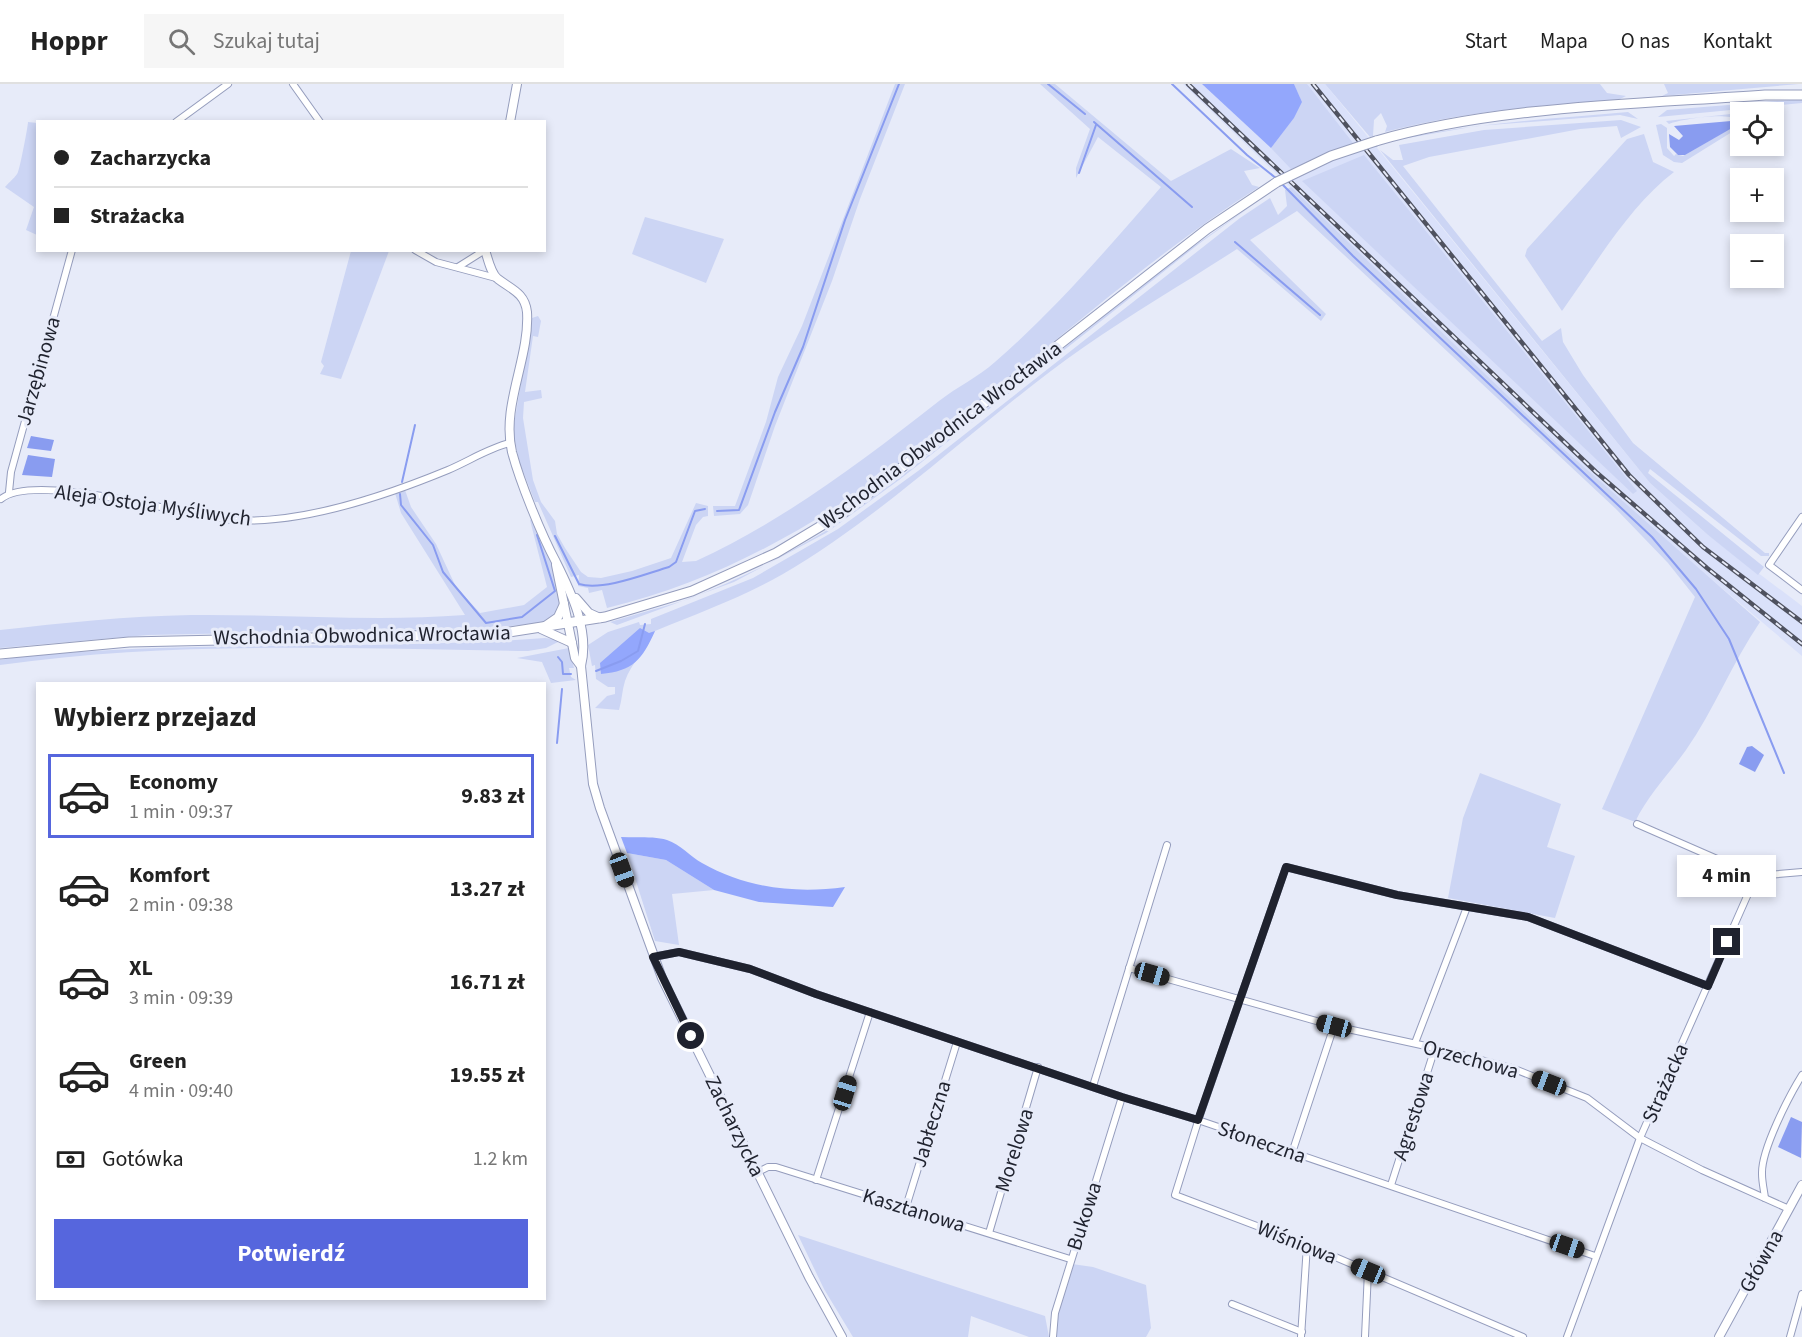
<!DOCTYPE html>
<html lang="pl">
<head>
<meta charset="utf-8">
<style>
	:root { --surface:#fff; --page:#f6f6f6; --text:#222; --muted:#767676; --line:#e0e0e0; --accent:#5666dd }
	body { margin:0; font-family:"Source Sans 3",sans-serif; background:var(--page); color:var(--text); height:100vh; display:flex; flex-direction:column; font-size:22px; white-space:nowrap }
	* { box-sizing:border-box; margin:0 }
	p { font-size:20px; color:var(--muted) }
	.icon { flex:none; width:33px; height:33px; fill:none; stroke:currentColor; stroke-width:2; stroke-linecap:round; stroke-linejoin:round }
	.map { position:relative; flex:1; overflow:hidden }
	.drawer { position:absolute; left:36px; top:598px; width:510px; height:618px; display:flex; flex-direction:column; background:var(--surface); border-radius:0px; box-shadow:0 3px 9px #0003 }
	.drawer>* { flex:none }
	.guide { position:absolute; left:36px; top:36px; width:510px; height:132px; border-radius:0px; box-shadow:0 3px 9px #0003; display:grid; align-content:center; height:132px; padding:0 18px; background:var(--surface) }
	.controls { position:absolute; left:1730px; top:18px; display:grid; gap:12px }
	.controls a { display:grid; place-items:center; width:54px; height:54px; border-radius:0px; background:var(--surface); box-shadow:0 3px 9px #0003; font-size:30px }
	.end { position:absolute; width:27px; height:27px; margin:-14px; border:8px solid #1f222e; background:#fff; box-shadow:0 0 0 3px #fff }
	.from { border-radius:50% }
	.bubble { position:absolute; height:42px; border-radius:0px; background:var(--surface); box-shadow:0 3px 9px #0003; font-size:20px; font-weight:700; line-height:42px; text-align:center }
	.car { position:absolute; width:18px; height:36px; margin:-18px -9px; border-radius:8px; box-shadow:0 0 4px 2px #0007; background:linear-gradient(#222 24%,#8ab4d8 0 40%,#222 0 76%,#8ab4d8 0 86%,#222 0) }
	.guide b { display:flex; align-items:center; gap:21px; height:57px; font-size:22px }
	.guide b+b { border-top:2px solid var(--line) }
	.guide i { width:15px; height:15px; background:var(--text) }
	ul { padding:0; list-style:none }
	li { display:flex; align-items:center; gap:18px; height:84px; margin:0 12px 9px; padding:0 6px; border:3px solid transparent; border-radius:0px }
	li div { flex:1 }
	li b { display:block; font-size:22px }
	li em { font-style:normal; font-weight:700 }
	li.current { border-color:var(--accent) }
	li>.icon { width:54px; height:54px; stroke-width:1.5 }
	h2 { padding:0 18px; font-size:27px; line-height:72px }
	.pay { display:flex; align-items:center; gap:15px; height:66px; padding:0 18px; font-size:22px }
	.pay p { margin-inline-start:auto }
	.cta { display:flex; gap:12px; margin-top:auto; padding:12px 18px }
	.cta a { flex:1; height:69px; border-radius:0px; background:var(--accent); color:#fff; font-size:24px; font-weight:700; line-height:69px; text-align:center }
	header { display:flex; align-items:center; gap:36px; box-sizing:border-box; height:84px; padding:0 30px; background:var(--surface); border-bottom:2px solid var(--line) }
	header strong { font-size:28px }
	nav { display:flex; gap:33px; margin-inline-start:auto; font-size:21px }
	.search { width:420px; height:54px; background:var(--page); display:flex; align-items:center; gap:15px; box-sizing:border-box; padding:0 21px; border-radius:0px; color:var(--muted); font-size:22px }
	.map>svg:first-child { display:block }
</style>
</head>
<body>
<header>
<strong>Hoppr</strong>
<div class="search"><svg class="icon" aria-label="search" viewBox="0 0 24 24"><circle cx="10" cy="10" r="6"/><path d="M15 15l6 6"/></svg>Szukaj tutaj</div>
<nav><a>Start</a><a>Mapa</a><a>O nas</a><a>Kontakt</a></nav>
</header>
<div class="map">
<svg width="1802" height="1253" viewBox="0 0 1802 1253">
	<rect width="100%" height="100%" fill="#e7ebf9"/>
	<polygon fill="#dae1fa" points="1183,0 1325,0 1650,399 1708,451 1802,522 1802,572 1678,467 1558,360"/>
	<g fill="#ccd5f4">
		<polygon points="895,0 905,0 860,115 832,197 775,342 748,421 740,430 714,432 713,422 735,422 766,338 778,293 802,242"/>
		<path d="M 1040,0 L 1055,0 L 1171,97 L 1231,65 L 1260,84 L 1244,87 L 1252,101 L 1259,103 C 1041,241 868,462 607,524 L 602,506 L 589,509 L 588,504 L 578,502 L 579,491 L 571,493 L 538,418 L 535,418 L 519,377 L 513,346 L 532,234 L 538,232 L 541,237 L 538,253 L 533,252 L 525,308 L 541,306 L 542,314 L 524,318 L 523,334 L 533,396 L 541,418 L 555,437 L 557,450 L 565,464 L 581,488 L 588,493 L 601,494 L 632,487 L 671,474 L 696,419 L 708,422 L 708,432 L 703,433 L 696,441 L 682,478 L 696,477 C 785,436 861,378 939,317 C 957,303 978,293 995,278 C 1055,226 1109,163 1161,103 L 1098,53 L 1076,94 L 1076,84 L 1090,45 Z"/>
		<polygon points="1294,0 1307,0 1353,59 1291,85 1271,64 1294,34 1302,18"/>
		<path d="M 1325,0 L 1600,0 L 1607,9 L 1626,12 L 1618,16 C 1540,21 1461,28 1385,48 L 1387,42 L 1381,29 L 1374,36 L 1373,52 L 1370,53 Z"/>
		<polygon points="1664,0 1799,0 1662,12 1668,9"/>
		<polygon points="1802,15 1802,19 1658,33 1667,26"/>
		<path d="M 1628,28 L 1638,35 L 1620,31 L 1477,42 L 1396,56 C 1473,39 1550,35 1628,28 Z"/>
		<path d="M 1740,29 L 1740,43 L 1682,79 L 1674,78 L 1663,71 L 1656,41 L 1661,40 L 1667,44 L 1667,64 L 1674,72 L 1676,70 L 1683,72 L 1738,40 L 1738,36 C 1726,28 1683,35 1669,40 L 1666,37 Z"/>
		<polygon points="1621,36 1641,43 1621,54 1617,42 1580,45 1429,73 1403,82 1542,257 1561,244 1563,258 1583,291 1633,359 1765,469 1769,469 1769,472 1761,472 1650,385 1648,389 1764,483 1758,491 1708,451 1650,399 1380,66 1393,76 1403,76 1399,61 1484,46"/>
		<path d="M 28,38 L 37,39 L 37,151 L 26,146 L 34,123 L 5,103 C 9,98 16,93 18,88 C 20,84 28,42 28,38 Z"/>
		<path d="M 1644,50 L 1653,78 L 1674,88 C 1630,121 1595,181 1562,227 L 1525,172 L 1527,165 L 1627,55 Z"/>
		<polygon points="1364,71 1637,407 1633,410 1302,97"/>
		<path d="M 1291,103 L 1558,360 L 1760,538 C 1732,579 1714,626 1686,666 C 1669,690 1648,711 1635,738 L 1602,725 L 1695,513 L 1668,479 L 1616,425 L 1297,127 L 1250,156 L 1326,230 L 1321,237 L 1237,165 C 1186,198 1133,229 1084,263 C 981,335 892,426 783,490 C 743,513 699,529 655,547 C 647,565 631,579 625,597 C 622,606 622,616 619,626 L 595,624 L 607,612 L 615,610 L 615,603 L 608,603 L 596,595 L 595,581 L 592,582 L 588,561 L 608,548 L 639,538 L 640,541 L 651,540 L 651,535 L 753,494 L 838,445 L 918,387 L 1240,134 L 1270,114 L 1278,131 L 1287,122 L 1285,106 Z"/>
		<polygon points="1268,110 1200,159 899,396 826,449 734,498 617,541 610,538 689,515 725,500 764,482 824,448 899,394 1187,167"/>
		<polygon points="645,133 724,155 706,199 632,170"/>
		<polygon points="351,167 389,167 341,295 320,290 324,282 321,278"/>
		<path d="M 405,406 L 411,423 L 436,460 L 456,503 L 480,529 L 524,521 L 547,503 L 530,436 L 534,434 L 552,481 L 562,518 L 557,530 L 543,539 L 489,544 L 148,551 L 0,564 L 0,546 C 63,539 128,532 191,531 C 283,530 374,538 465,531 L 401,429 L 395,409 Z"/>
		<path d="M 545,554 L 562,556 L 546,564 L 528,567 C 353,565 174,556 0,581 L 0,576 L 18,573 C 194,555 369,567 545,554 Z"/>
		<polygon points="569,564 574,584 569,584 571,593 576,596 551,599 542,578 517,574"/>
		<polygon points="1480,689 1561,720 1547,763 1575,772 1555,834 1448,814 1463,734"/>
		<polygon points="627,769 666,776 714,806 672,810 679,861 655,857"/>
		<polygon points="798,1151 1045,1232 1049,1253 1029,1253 971,1232 968,1253 853,1253 824,1205"/>
		<polygon points="1072,1180 1093,1183 1146,1201 1151,1244 1146,1253 1056,1253 1059,1225"/>
	</g>
	<g fill="#93a7fc">
		<polygon points="1202,0 1294,0 1302,18 1294,34 1271,64"/>
		<path d="M 640,544 L 649,549 L 655,547 C 642,576 633,587 601,590 L 600,579 Z"/>
		<path d="M 621,753 C 636,754 654,752 667,756 C 680,760 691,773 702,779 C 746,804 795,810 845,803 L 833,823 L 759,818 L 714,806 L 666,776 L 627,769 Z"/>
	</g>
	<g fill="#899cf0">
		<polygon points="1731,37 1732,44 1685,71 1678,71 1670,63 1669,50 1679,56 1683,52 1674,42"/>
		<polygon points="31,352 54,356 51,367 27,364"/>
		<polygon points="28,371 55,375 52,393 22,391"/>
		<polygon points="1752,662 1764,671 1755,688 1739,680 1747,663"/>
		<polygon points="1791,1033 1802,1038 1801,1074 1778,1063"/>
	</g>
	<g fill="none" stroke-linecap="round" stroke-linejoin="round">
		<g stroke="#899cf0" stroke-width="2">
			<polyline points="1048,0 1085,30"/>
			<polyline points="1172,0 1247,71 1277,95"/>
			<polyline points="1094,38 1192,123"/>
			<polyline points="1079,89 1096,41"/>
			<polyline points="1281,99 1353,172 1652,453 1696,505 1729,555 1784,689"/>
			<polyline points="1235,158 1320,231"/>
			<polyline points="402,398 415,341"/>
			<polyline points="400,410 401,421 433,461 443,488 486,539 522,533 555,507 537,451"/>
			<polyline points="717,427 739,426 775,328 803,263 845,136 899,0"/>
			<path d="M 555,452 L 579,500 C 603,507 645,490 669,483 L 676,478 L 695,427 L 705,425"/>
			<polyline points="558,573 562,578 563,590 571,590"/>
			<polyline points="596,587 621,577 638,567 645,540"/>
			<polyline points="557,659 562,605"/>
		</g>
		<defs>
			<g id="minor">
				<polyline points="293,0 320,38"/>
				<polyline points="176,38 228,0"/>
				<polyline points="415,166 436,178 496,194"/>
				<polyline points="458,183 485,166"/>
				<polyline points="9,408 11,388 72,166"/>
				<path d="M 1,415 C 34,387 185,432 232,436 C 301,441 385,412 448,386 C 469,377 489,364 510,359"/>
				<polyline points="1802,433 1769,481 1802,506"/>
				<polyline points="1637,740 1756,792"/>
				<polyline points="653,873 679,868 750,885 816,910 1122,1013 1198,1036 1595,1172"/>
				<polyline points="1129,884 1334,942 1435,964 1512,984 1587,1014 1640,1054 1702,1086 1789,1125"/>
				<polyline points="1415,959 1467,823"/>
				<polyline points="1093,1002 1167,761"/>
				<polyline points="1292,1069 1334,942"/>
				<polyline points="758,1088 768,1083 776,1083 1070,1175"/>
				<polyline points="816,1096 870,928"/>
				<polyline points="1391,1101 1435,964"/>
				<path d="M 1765,1114 C 1764,1106 1762,1098 1762,1090 C 1761,1066 1789,1012 1802,991"/>
				<polyline points="906,1123 957,958"/>
				<polyline points="989,1149 1038,983"/>
				<polyline points="1232,1220 1302,1248"/>
				<polyline points="1053,1253 1055,1229 1122,1013"/>
				<polyline points="1301,1253 1307,1161"/>
				<polyline points="1365,1253 1368,1187"/>
				<polyline points="1523,1253 1307,1161 1175,1111 1200,1031 1286,783 1397,811 1528,833 1708,902"/>
				<polyline points="1567,1253 1640,1054 1756,792 1802,788"/>
				<polyline points="1790,1253 1802,1210"/>
			</g>
			<g id="tertiary">
				<polyline points="510,38 517,0"/>
				<path d="M 485,166 C 488,175 491,190 498,195 C 511,205 525,209 527,228 C 530,274 501,321 512,368 C 520,398 541,450 556,478 C 571,508 590,547 581,582 L 593,700 L 600,724 L 662,894 L 809,1193 L 842,1253"/>
				<polyline points="556,481 575,574 581,582"/>
				<polyline points="576,514 589,529 600,534"/>
				<polyline points="545,542 558,533 564,520"/>
				<polyline points="541,545 572,559"/>
				<polyline points="1719,1253 1802,1101"/>
			</g>
			<g id="secondary">
				<path d="M 1376,57 C 1496,22 1639,20 1765,11 L 1802,11"/>
				<polyline points="0,570 129,558 497,550 605,533 692,507 776,469 846,427 1207,145 1277,98"/>
			</g>
		</defs>
		<use href="#minor" stroke="#959dbd" stroke-width="8"/>
		<use href="#tertiary" stroke="#959dbd" stroke-width="10"/>
		<use href="#secondary" stroke="#959dbd" stroke-width="11"/>
		<use href="#minor" stroke="#fff" stroke-width="6"/>
		<use href="#tertiary" stroke="#fff" stroke-width="8"/>
		<use href="#secondary" stroke="#fff" stroke-width="9"/>
		<defs>
			<g id="rail">
				<polyline points="1188,0 1596,388 1707,484 1802,560"/>
				<polyline points="1313,0 1629,391 1703,463 1802,538"/>
			</g>
		</defs>
		<use href="#rail" stroke="#4f525f" stroke-width="4.5"/>
		<use href="#rail" stroke="#e7ebf9" stroke-width="2" stroke-dasharray="7" stroke-linecap="butt"/>
		<defs>
			<polyline id="secondary-bridge" points="1277,98 1331,72 1376,57"/>
		</defs>
		<use href="#secondary-bridge" stroke="#959dbd" stroke-width="11" stroke-linecap="butt"/>
		<use href="#secondary-bridge" stroke="#fff" stroke-width="9"/>
	</g>
	<g fill="none" stroke-linecap="round" stroke-linejoin="round">
		<polyline stroke="#1f222e" stroke-width="8" points="691,952 653,873 679,868 750,885 816,910 1122,1013 1198,1036 1286,783 1397,811 1528,833 1708,902 1727,858"/>
	</g>
	<g text-anchor="middle" stroke-width="6" stroke-linejoin="round" paint-order="stroke">
		<g font-size="21" fill="#1f222e" stroke="#e7ebf9">
			<text transform="translate(38 287) rotate(-74)" y="7">Jarzębinowa</text>
			<text transform="translate(940 351) rotate(-37)" y="7">Wschodnia Obwodnica Wrocławia</text>
			<text transform="translate(153 421) rotate(8)" y="7">Aleja Ostoja Myśliwych</text>
			<text transform="translate(362 551) rotate(-1)" y="7">Wschodnia Obwodnica Wrocławia</text>
			<text transform="translate(1471 975) rotate(15)" y="7">Orzechowa</text>
			<text transform="translate(1665 999) rotate(-66)" y="7">Strażacka</text>
			<text transform="translate(1413 1032) rotate(-72)" y="7">Agrestowa</text>
			<text transform="translate(931 1040) rotate(-73)" y="7">Jabłeczna</text>
			<text transform="translate(735 1042) rotate(64)" y="7">Zacharzycka</text>
			<text transform="translate(1262 1058) rotate(19)" y="7">Słoneczna</text>
			<text transform="translate(1014 1066) rotate(-73)" y="7">Morelowa</text>
			<text transform="translate(914 1126) rotate(17)" y="7">Kasztanowa</text>
			<text transform="translate(1084 1132) rotate(-72)" y="7">Bukowa</text>
			<text transform="translate(1297 1158) rotate(22)" y="7">Wiśniowa</text>
			<text transform="translate(1761 1177) rotate(-61)" y="7">Główna</text>
		</g>
	</g>
</svg>
<div class="controls">
<a><svg class="icon" aria-label="locate" viewBox="0 0 24 24"><circle cx="12" cy="12" r="6"/><path d="M12 2v4M12 18v4M2 12h4M18 12h4"/></svg></a>
<a>+</a>
<a>−</a>
</div>
<i class="end from" style="left:691px;top:952px"></i>
<i class="end" style="left:1727px;top:858px"></i>
<div class="bubble" style="left:1677px;top:771px;width:99px">4 min</div>
<i class="car" style="left:622px;top:786px;rotate:160deg"></i>
<i class="car" style="left:1152px;top:890px;rotate:106deg"></i>
<i class="car" style="left:1334px;top:942px;rotate:285deg"></i>
<i class="car" style="left:1549px;top:999px;rotate:291deg"></i>
<i class="car" style="left:845px;top:1009px;rotate:17deg"></i>
<i class="car" style="left:1567px;top:1162px;rotate:109deg"></i>
<i class="car" style="left:1368px;top:1187px;rotate:293deg"></i>
<div class="guide">
<b><i class="from"></i>Zacharzycka</b>
<b><i></i>Strażacka</b>
</div>
<section class="drawer">
<h2>Wybierz przejazd</h2>
<ul>
<li class="current"><svg class="icon" aria-label="car" viewBox="0 0 24 24"><path d="M5 17H2v-5l4-1 3-4h7l3 4 3 1v5h-3M9 17h6M6 11h13"/><circle cx="7" cy="17" r="2"/><circle cx="17" cy="17" r="2"/></svg><div><b>Economy</b><p>1 min · 09:37</p></div><em>9.83 zł</em></li>
<li><svg class="icon" aria-label="car" viewBox="0 0 24 24"><path d="M5 17H2v-5l4-1 3-4h7l3 4 3 1v5h-3M9 17h6M6 11h13"/><circle cx="7" cy="17" r="2"/><circle cx="17" cy="17" r="2"/></svg><div><b>Komfort</b><p>2 min · 09:38</p></div><em>13.27 zł</em></li>
<li><svg class="icon" aria-label="car" viewBox="0 0 24 24"><path d="M5 17H2v-5l4-1 3-4h7l3 4 3 1v5h-3M9 17h6M6 11h13"/><circle cx="7" cy="17" r="2"/><circle cx="17" cy="17" r="2"/></svg><div><b>XL</b><p>3 min · 09:39</p></div><em>16.71 zł</em></li>
<li><svg class="icon" aria-label="car" viewBox="0 0 24 24"><path d="M5 17H2v-5l4-1 3-4h7l3 4 3 1v5h-3M9 17h6M6 11h13"/><circle cx="7" cy="17" r="2"/><circle cx="17" cy="17" r="2"/></svg><div><b>Green</b><p>4 min · 09:40</p></div><em>19.55 zł</em></li>
</ul>
<div class="pay"><svg class="icon" aria-label="cash" viewBox="0 0 24 24"><path d="M3 7h18v10H3z"/><circle cx="12" cy="12" r="2"/></svg>Gotówka<p>1.2 km</p></div>
<div class="cta"><a>Potwierdź</a></div>
</section>
</div>
</body>
</html>
